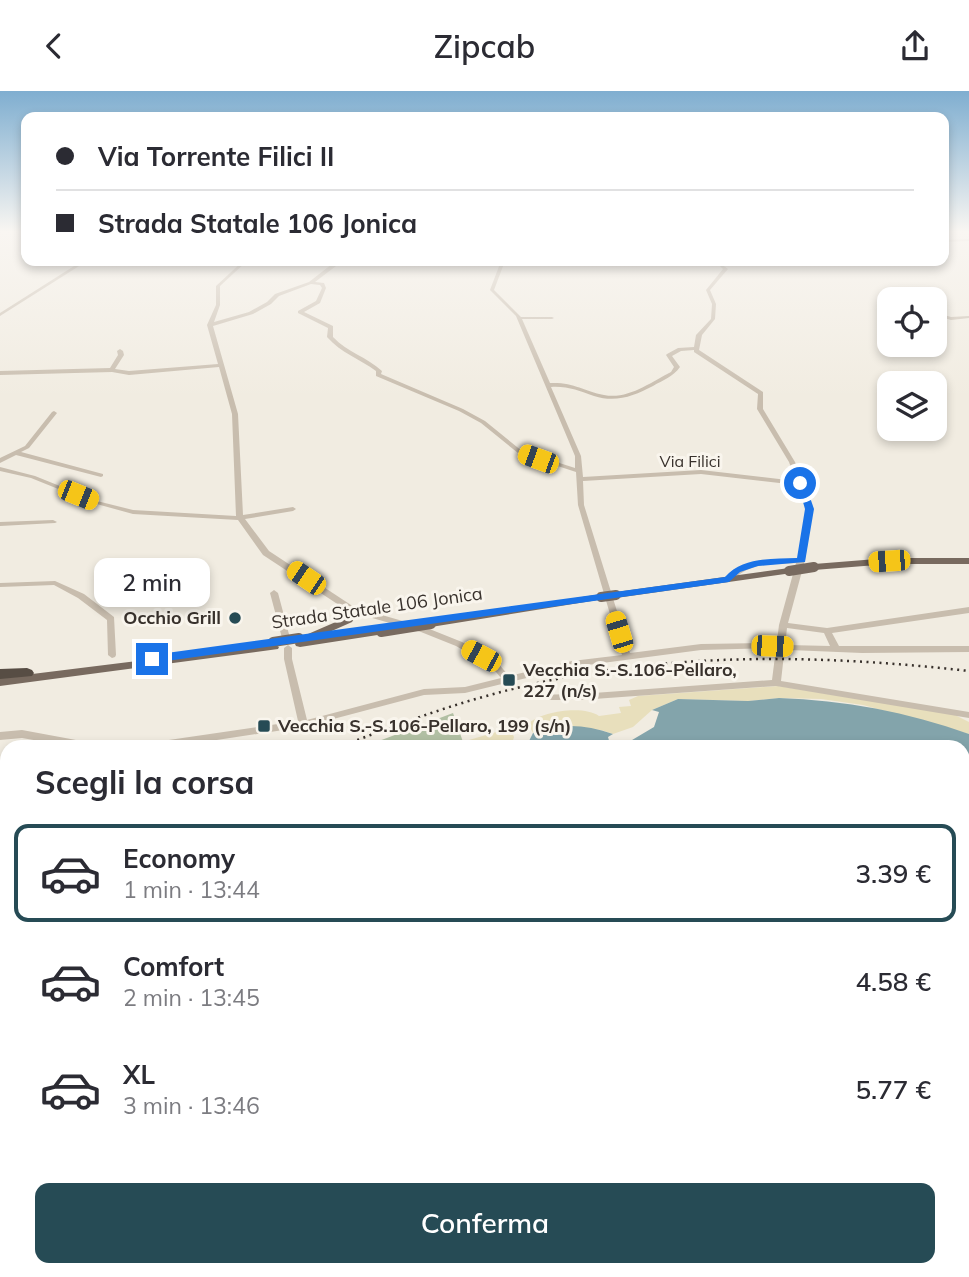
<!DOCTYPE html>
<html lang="it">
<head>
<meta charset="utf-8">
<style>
	:root { --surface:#fff; --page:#f2f2f3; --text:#2b2b33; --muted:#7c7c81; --line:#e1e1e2; --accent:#264b55 }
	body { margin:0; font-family:Mulish,sans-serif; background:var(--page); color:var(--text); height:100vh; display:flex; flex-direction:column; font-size:26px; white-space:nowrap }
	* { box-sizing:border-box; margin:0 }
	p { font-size:23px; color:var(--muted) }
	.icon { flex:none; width:38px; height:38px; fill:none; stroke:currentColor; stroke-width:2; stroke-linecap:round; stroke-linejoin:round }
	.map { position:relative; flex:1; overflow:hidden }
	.side { position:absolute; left:0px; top:649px; width:970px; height:537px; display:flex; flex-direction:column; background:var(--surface); border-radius:21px 21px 0 0; box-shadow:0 4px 10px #0003 }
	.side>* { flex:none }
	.banner { position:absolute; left:21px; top:21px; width:928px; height:154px; border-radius:14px; box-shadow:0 4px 10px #0003; display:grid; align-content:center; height:154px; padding:0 35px; background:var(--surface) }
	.fabs { position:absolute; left:877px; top:196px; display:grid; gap:14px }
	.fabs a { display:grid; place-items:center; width:70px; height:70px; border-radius:14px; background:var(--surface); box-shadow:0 4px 10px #0003; font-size:35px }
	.end { position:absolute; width:32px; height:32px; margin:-16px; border:9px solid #1a73e8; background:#fff; box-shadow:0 0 0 4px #fff }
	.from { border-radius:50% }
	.bubble { position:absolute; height:49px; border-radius:14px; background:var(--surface); box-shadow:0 4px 10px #0003; font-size:23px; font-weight:600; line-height:49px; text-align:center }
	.car { position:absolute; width:21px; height:42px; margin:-21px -10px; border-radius:9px; box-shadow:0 0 5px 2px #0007; background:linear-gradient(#f5c518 24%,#345 0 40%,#f5c518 0 76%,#345 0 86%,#f5c518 0) }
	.banner b { display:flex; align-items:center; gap:24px; height:66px; font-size:26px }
	.banner b+b { border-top:2px solid var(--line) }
	.banner i { width:18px; height:18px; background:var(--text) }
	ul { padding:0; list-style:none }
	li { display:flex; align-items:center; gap:21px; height:98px; margin:0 14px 10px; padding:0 21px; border:4px solid transparent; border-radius:14px }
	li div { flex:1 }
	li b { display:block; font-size:26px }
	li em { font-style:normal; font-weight:600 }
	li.on { border-color:var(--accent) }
	li>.icon { width:63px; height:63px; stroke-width:1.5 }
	h2 { padding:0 35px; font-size:32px; line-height:84px }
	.cta { display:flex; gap:14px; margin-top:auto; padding:14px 35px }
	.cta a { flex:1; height:80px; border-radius:14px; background:var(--accent); color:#fff; font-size:28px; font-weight:600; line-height:80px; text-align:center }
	header { display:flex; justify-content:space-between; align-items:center; height:91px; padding:0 35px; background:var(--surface); font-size:32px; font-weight:600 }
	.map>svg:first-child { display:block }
</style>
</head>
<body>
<header><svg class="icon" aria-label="back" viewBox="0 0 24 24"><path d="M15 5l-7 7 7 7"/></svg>Zipcab<svg class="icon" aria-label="share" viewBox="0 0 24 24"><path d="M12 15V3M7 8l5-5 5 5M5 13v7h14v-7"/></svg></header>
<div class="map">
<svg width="969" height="1186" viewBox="0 0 969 1186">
	<rect width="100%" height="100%" fill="#f1ece1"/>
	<polygon fill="#b1bfa3" points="453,622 463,651 445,656 363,656"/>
	<g fill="#e8dfbc">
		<path d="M 778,595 L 953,623 L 969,631 L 969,643 L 863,614 L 821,608 L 779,607 L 748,610 L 678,608 L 652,619 L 633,636 L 613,643 L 601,639 L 553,635 L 533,642 L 528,633 C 541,620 584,614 599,625 L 621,622 L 619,616 L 631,615 L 629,609 L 638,605 Z"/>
		<polygon points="510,637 514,646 511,656 445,656"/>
	</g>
	<path fill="#83a4ab" d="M 779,607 C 844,609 908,621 969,643 L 969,1186 L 0,1186 L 0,957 L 7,954 L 7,1180 L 962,1180 L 962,656 L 526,656 L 533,642 C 561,632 584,633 613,643 L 608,646 L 610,653 L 627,652 L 654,636 L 659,621 L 652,619 L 678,608 L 748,610 Z"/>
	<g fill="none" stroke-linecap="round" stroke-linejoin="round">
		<g fill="#c8bdae" fill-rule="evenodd">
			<polygon points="969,148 969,150 943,151 943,149"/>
			<polygon points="82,170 87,170 0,225 0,222"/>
			<path d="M 243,170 L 247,170 L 220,195 L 220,214 L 214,231 L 249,221 L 267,211 L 275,203 L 309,191 L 332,173 L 351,170 L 336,175 L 315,191 L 324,192 L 326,197 L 320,212 L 304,221 L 333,235 L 333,246 C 347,261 367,266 382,280 L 381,283 L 463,318 L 485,330 L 522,360 L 575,377 L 575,365 L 516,225 L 490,199 L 501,170 L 505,170 L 494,199 L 521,226 L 552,226 L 554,227 L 552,228 L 522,228 L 550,292 C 574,291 583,300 604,304 C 628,309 651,291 671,281 L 674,276 L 666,264 L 667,263 L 678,257 L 694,256 L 696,244 L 711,228 L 712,213 L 706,199 L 723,178 L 720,175 L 698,170 C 708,169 720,171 728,178 L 710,199 L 716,213 L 715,228 L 702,244 L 699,259 L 763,301 L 763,318 L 795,371 L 813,418 L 805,469 L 788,532 L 827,537 L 969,516 L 969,522 L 832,542 L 839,555 L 969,555 L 969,561 L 862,562 L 790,559 L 787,558 L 786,556 L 787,554 L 830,555 L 824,542 L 787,537 L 781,590 L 969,621 L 969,627 L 776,595 L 580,609 L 524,609 L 523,607 L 524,605 L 527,604 L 580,603 L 772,589 L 779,534 L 796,472 C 781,473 764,472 749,478 C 741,481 736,487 729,490 L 725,488 C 745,467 771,470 798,467 L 807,418 L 797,394 L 701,383 L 583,390 L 584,414 L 630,562 L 701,553 L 772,552 L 776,555 L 775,557 L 701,559 L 572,576 L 465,602 L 424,604 L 303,636 L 171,656 L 74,656 L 22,647 L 0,649 L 0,641 L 22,639 L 76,649 L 162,650 L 298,630 L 284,568 L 284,557 L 288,554 L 292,557 L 292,568 L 307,629 L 424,598 L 465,596 L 501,587 L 491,575 L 456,555 L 421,541 L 348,520 L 263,464 L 238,429 L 133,423 L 93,412 L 31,387 L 0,380 L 0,376 L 35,385 L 97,410 L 133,419 L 236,425 L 232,323 L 219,276 L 129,284 L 112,281 L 0,284 L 0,280 L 110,277 L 118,264 L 117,260 L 120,258 L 123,260 L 124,264 L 115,278 L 129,280 L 218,273 L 207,234 L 216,214 L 216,195 ZM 311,193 L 320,194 L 322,197 L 316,210 L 298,220 L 298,222 L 328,237 L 327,246 C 341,262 360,268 376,280 L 376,285 L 459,320 L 481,332 L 518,362 L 576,381 L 578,414 L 622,564 L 572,570 L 509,585 L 497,571 L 462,551 L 427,537 L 354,516 L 269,460 L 245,428 L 293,420 L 296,418 L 293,416 L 243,424 L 238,323 L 213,235 L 253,223 L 271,213 L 279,205 ZM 694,259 L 694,261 L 758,303 L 757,318 L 789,371 L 796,390 L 701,379 L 583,386 L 581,365 L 551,296 C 568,295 579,300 594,305 C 616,312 634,305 653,295 C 663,289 673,286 680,276 L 672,265 L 681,260 Z"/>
			<polygon points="683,170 689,170 675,174 673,173"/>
			<polygon points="934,221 951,226 969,225 969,227 951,229 934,224"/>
			<polygon points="54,320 57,322 29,357 21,361 103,383 103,385 101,386 16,364 0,372 0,367 25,355 52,321"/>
			<polygon points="53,429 57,431 55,432 0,435 0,431"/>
			<polygon points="55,490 84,503 114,526 116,564 115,566 112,567 108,564 107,529 78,507 54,494 0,496 0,492"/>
			<polygon points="274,499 278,502 290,547 286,550 282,547 270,502"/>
		</g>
		<g fill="#786a5f" fill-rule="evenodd">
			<polygon points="889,467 969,467 969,473 889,473 814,479 809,476 814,473"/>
			<polygon points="789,477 792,478 794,480 792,482 616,507 611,504 616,501"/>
			<polygon points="601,503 604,504 606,506 604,508 431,536 426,533 431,530"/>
			<polygon points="351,515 354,516 357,523 352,531 316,547 381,538 384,539 386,541 384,543 300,556 296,555 295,553 296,551 311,548 307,545 308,543 345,527 347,523 346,518"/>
			<polygon points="274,553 279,556 278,558 0,595 0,587"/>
		</g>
		<polygon fill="#574d44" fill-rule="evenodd" points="27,577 32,579 34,582 32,585 0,588 0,578"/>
		<g stroke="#38312c" stroke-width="2.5" stroke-dasharray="2 4.5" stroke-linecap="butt">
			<path d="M 339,656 C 389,637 438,618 490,604 C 646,560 809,562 969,580"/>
			<polyline points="0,829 7,825"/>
		</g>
		<polyline stroke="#c8bdae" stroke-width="8" points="772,555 790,556"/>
		<g stroke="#786a5f" stroke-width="10">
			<polyline points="789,480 814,476"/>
			<polyline points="601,506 616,504"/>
			<polyline points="381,541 431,533"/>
			<polyline points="273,551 299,547"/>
		</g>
	</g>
	<polygon fill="#9e6b4c" points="7,671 7,794 0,795 0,673"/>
	<polygon fill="#b87c58" stroke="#81573e" stroke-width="2" points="7,671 7,785 0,787 0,673"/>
	<linearGradient id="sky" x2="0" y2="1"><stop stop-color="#7faed0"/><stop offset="0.46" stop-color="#f9f6f2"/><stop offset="1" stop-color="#f9f6f2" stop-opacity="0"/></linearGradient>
	<rect width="969" height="306" fill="url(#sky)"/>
	<path fill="#1a73e8" d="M 797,390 L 805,392 L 814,418 L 805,471 L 758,475 L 740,481 L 729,491 L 152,572 L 146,568 L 152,564 L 725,486 C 743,466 772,468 797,467 L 805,418 Z"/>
	<g fill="#264b55" stroke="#f9f5ed" stroke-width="2.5">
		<circle cx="235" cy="527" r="7"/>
		<rect x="502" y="582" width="14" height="14" rx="3.5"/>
		<rect x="257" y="628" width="14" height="14" rx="3.5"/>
	</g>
	<g text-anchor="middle" stroke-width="6" stroke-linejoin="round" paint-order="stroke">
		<g font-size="16" fill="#38312c" stroke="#f9f5ed">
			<text x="690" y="376">Via Filici</text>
		</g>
		<g font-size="18" fill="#38312c" stroke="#f9f5ed">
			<text transform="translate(377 517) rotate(-8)" y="6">Strada Statale 106 Jonica</text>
		</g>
		<g font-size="18" font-weight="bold" fill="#38312c" stroke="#f9f5ed" text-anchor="start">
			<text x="221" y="533" text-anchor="end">Occhio Grill</text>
			<text x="523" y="585">Vecchia S.-S.106-Pellaro,<tspan x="523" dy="21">227 (n/s)</tspan></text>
			<text x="278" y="641">Vecchia S.-S.106-Pellaro, 199 (s/n)</text>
		</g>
	</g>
</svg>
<div class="fabs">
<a><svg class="icon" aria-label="locate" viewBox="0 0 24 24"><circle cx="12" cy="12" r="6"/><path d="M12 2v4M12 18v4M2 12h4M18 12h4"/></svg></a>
<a><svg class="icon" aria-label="layers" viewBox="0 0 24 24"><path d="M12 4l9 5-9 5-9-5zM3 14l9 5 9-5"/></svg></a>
</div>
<i class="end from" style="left:800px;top:392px"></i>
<i class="end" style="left:152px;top:568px"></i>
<div class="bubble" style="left:94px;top:467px;width:116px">2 min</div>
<i class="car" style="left:538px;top:368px;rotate:290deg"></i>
<i class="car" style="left:78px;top:404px;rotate:112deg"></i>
<i class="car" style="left:889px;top:470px;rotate:266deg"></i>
<i class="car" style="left:306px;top:487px;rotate:304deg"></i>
<i class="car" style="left:619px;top:541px;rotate:343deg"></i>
<i class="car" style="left:772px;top:555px;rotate:92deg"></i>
<i class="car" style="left:481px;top:565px;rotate:298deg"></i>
<div class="banner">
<b><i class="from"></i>Via Torrente Filici II</b>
<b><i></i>Strada Statale 106 Jonica</b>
</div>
<section class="side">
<h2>Scegli la corsa</h2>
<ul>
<li class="on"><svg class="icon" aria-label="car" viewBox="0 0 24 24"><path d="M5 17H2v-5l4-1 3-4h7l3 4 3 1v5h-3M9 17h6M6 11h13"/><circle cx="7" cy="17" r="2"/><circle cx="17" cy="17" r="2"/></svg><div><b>Economy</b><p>1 min · 13:44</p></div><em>3.39 €</em></li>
<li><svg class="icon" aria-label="car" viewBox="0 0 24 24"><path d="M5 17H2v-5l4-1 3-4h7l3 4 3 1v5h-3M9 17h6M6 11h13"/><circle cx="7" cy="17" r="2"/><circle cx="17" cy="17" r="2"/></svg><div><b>Comfort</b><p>2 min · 13:45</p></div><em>4.58 €</em></li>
<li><svg class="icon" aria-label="car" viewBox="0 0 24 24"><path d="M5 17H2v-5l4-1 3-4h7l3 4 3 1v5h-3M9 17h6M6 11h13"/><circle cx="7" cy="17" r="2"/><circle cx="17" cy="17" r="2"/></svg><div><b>XL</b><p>3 min · 13:46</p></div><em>5.77 €</em></li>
</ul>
<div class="cta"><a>Conferma</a></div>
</section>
</div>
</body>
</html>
